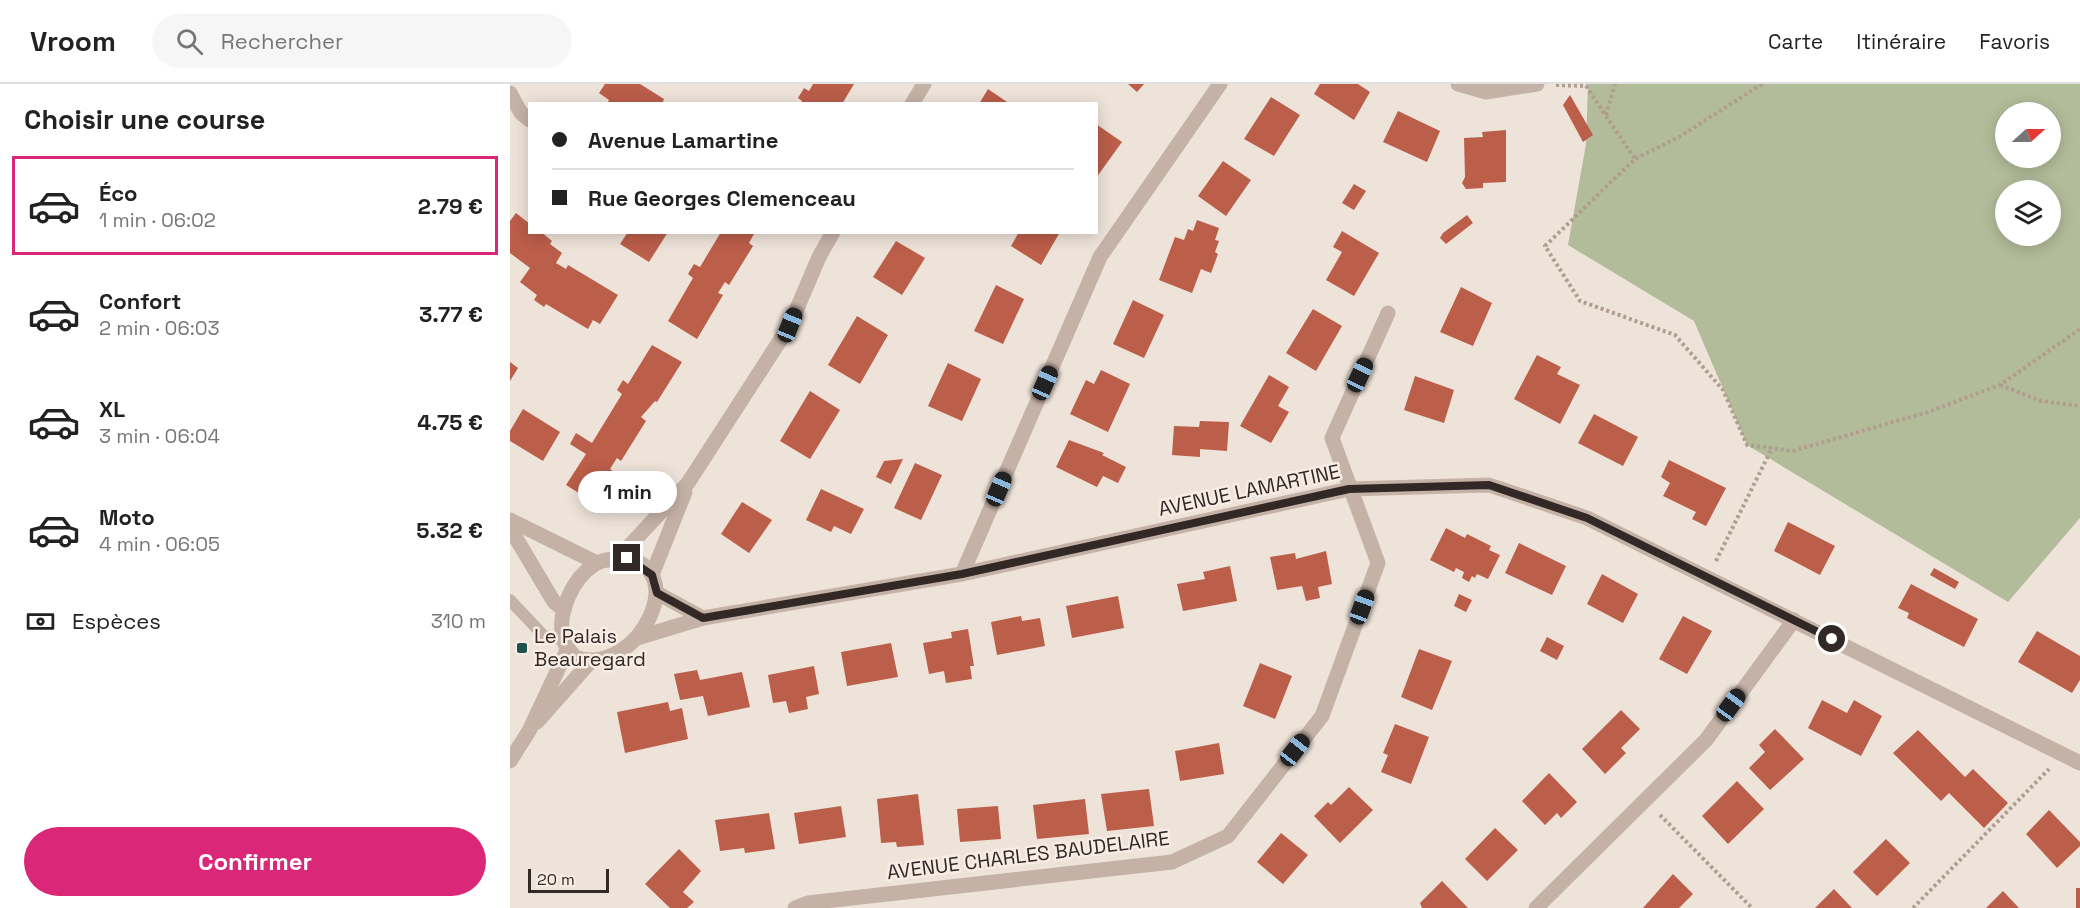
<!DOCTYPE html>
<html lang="fr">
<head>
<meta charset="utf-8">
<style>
	:root { --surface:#fff; --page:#f6f6f6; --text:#222; --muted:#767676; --line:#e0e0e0; --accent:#db2777 }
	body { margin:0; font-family:"Space Grotesk",sans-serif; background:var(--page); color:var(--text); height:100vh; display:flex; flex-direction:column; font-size:22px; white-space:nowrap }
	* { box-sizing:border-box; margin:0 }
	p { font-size:20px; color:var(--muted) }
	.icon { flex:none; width:33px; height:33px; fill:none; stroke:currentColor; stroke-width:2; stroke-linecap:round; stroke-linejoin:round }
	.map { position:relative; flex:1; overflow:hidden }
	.drawer { display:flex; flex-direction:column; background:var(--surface); width:510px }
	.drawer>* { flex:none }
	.hud { position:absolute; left:18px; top:18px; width:570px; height:132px; border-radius:0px; box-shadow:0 3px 15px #0003; display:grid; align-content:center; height:132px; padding:0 24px; background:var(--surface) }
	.needle { width:39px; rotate:69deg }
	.tools { position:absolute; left:1485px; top:18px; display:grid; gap:12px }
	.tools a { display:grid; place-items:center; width:66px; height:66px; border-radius:50%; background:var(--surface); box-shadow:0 3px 15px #0003; font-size:30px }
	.scale { position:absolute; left:18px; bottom:15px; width:81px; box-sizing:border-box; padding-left:6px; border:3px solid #322926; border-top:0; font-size:16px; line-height:21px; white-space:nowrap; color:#322926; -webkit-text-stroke:4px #f7ede4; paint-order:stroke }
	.end { position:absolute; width:27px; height:27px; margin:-14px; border:8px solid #322926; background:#fff; box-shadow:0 0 0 3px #fff }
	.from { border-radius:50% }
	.bubble { position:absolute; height:42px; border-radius:21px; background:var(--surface); box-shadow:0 3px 15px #0003; font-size:20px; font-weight:700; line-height:42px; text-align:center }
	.car { position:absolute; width:18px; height:36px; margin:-18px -9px; border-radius:8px; box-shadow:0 0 4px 2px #0007; background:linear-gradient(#222 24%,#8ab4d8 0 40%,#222 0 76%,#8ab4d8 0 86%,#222 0) }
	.hud b { display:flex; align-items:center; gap:21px; height:57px; font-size:22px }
	.hud b+b { border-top:2px solid var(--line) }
	.hud i { width:15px; height:15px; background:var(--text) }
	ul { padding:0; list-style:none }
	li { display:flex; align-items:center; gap:18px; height:99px; margin:0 12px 9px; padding:0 12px; border:3px solid transparent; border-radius:0px }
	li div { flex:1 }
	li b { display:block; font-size:22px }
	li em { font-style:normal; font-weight:700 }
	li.selected { border-color:var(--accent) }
	li>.icon { width:54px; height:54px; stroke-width:1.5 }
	h2 { padding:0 24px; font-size:27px; line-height:72px }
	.pay { display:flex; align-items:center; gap:15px; height:66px; padding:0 24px; font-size:22px }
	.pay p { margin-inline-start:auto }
	.button { display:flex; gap:12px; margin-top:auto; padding:12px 24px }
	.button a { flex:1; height:69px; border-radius:36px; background:var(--accent); color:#fff; font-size:24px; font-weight:700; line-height:69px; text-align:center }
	header { display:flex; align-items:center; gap:36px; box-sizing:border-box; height:84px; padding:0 30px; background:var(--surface); border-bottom:2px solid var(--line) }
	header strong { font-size:28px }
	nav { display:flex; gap:33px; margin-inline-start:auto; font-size:21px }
	.search { width:420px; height:54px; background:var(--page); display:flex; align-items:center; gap:15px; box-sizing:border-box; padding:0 21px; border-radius:33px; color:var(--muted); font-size:22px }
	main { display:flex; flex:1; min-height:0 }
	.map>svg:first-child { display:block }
</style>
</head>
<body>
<header>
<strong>Vroom</strong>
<div class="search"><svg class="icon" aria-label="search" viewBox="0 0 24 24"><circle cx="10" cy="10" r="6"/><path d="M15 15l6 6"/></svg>Rechercher</div>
<nav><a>Carte</a><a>Itinéraire</a><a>Favoris</a></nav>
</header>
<main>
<section class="drawer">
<h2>Choisir une course</h2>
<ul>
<li class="selected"><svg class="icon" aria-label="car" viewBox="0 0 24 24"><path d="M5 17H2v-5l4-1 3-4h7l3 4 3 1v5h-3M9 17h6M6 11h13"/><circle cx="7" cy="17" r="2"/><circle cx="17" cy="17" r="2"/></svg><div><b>Éco</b><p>1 min · 06:02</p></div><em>2.79 €</em></li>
<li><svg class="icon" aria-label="car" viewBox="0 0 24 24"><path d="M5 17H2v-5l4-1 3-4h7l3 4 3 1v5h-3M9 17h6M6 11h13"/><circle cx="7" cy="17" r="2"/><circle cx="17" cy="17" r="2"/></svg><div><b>Confort</b><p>2 min · 06:03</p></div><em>3.77 €</em></li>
<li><svg class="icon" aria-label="car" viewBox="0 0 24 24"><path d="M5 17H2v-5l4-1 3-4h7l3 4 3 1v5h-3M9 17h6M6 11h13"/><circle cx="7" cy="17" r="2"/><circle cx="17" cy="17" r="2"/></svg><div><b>XL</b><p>3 min · 06:04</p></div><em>4.75 €</em></li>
<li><svg class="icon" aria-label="car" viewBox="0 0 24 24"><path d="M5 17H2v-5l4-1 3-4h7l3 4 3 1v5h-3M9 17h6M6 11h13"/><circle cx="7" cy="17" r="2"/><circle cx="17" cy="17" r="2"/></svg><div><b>Moto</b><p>4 min · 06:05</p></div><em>5.32 €</em></li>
</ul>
<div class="pay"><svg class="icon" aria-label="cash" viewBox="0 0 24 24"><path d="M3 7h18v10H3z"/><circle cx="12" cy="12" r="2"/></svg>Espèces<p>310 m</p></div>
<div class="button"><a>Confirmer</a></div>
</section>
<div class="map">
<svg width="1570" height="824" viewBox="0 0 1570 824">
	<rect width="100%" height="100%" fill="#eee3d9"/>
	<path fill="#b3bc9a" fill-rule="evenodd" d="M 1078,0 L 1570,0 L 1570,434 L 1498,518 L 1237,361 L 1184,237 L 1058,161 L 1076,60 ZM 1496,28 L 1540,28 L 1540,74 L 1496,74 ZM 1496,106 L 1540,106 L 1540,152 L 1496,152 Z"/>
	<g fill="#bb5e4a">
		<polygon points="95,0 130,0 154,15 152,20 97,20 99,16 89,9"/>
		<polygon points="303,0 344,0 332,20 291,20 292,17 288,14 294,4 299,7"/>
		<polygon points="618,0 634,0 627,8"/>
		<polygon points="810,0 848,0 860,8 844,36 804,10"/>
		<polygon points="478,5 500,20 469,20"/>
		<polygon points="1060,11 1083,51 1073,58 1053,21"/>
		<polygon points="761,13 790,31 764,72 734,55"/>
		<polygon points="888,27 930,47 917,78 873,58"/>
		<polygon points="586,40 612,58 586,94"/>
		<polygon points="996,46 996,98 973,99 973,104 956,105 952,99 955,93 954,54 973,53 972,48"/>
		<polygon points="713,77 741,96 716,132 688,112"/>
		<polygon points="844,100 856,107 844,126 832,119"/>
		<polygon points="6,129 20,140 20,148 31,148 42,157 40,160 52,169 46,179 56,185 58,181 108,211 90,240 83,236 78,245 36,220 34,223 24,216 27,211 10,198 20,184 0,169 0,137"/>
		<polygon points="957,131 963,139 936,160 930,154 933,149"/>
		<polygon points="687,136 709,144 705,156 709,157 705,168 708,170 701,189 691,185 682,209 649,196 665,153 674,156 678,145 683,147"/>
		<polygon points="832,147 869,169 844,212 816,196 832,168 823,163"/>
		<polygon points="118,148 158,148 139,178 110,160"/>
		<polygon points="211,148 245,148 239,159 243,162 219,201 215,198 208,209 213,211 187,255 158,237 183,194 178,190 184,180 190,183"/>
		<polygon points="509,148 550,148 531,181 501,162"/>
		<polygon points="386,157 415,174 392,211 363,193"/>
		<polygon points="486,201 514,215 493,260 464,247"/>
		<polygon points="951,203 982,219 963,262 930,248"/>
		<polygon points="623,216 654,231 634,274 603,260"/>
		<polygon points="803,225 832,242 806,287 776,269"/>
		<polygon points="347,232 378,251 350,300 318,281"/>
		<polygon points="142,261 172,278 147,318 145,317 131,333 136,337 111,377 107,374 100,385 104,388 85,419 56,401 76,370 60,360 66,349 82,359 112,310 107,306 113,296 118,300"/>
		<polygon points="1027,271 1051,283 1047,290 1070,301 1050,340 1004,315"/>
		<polygon points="0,278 8,284 0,297"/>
		<polygon points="438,279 471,295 452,337 418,322"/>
		<polygon points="591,286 620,300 598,348 560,330 576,296 584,300"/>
		<polygon points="759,291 779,303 768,322 779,328 761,359 730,342"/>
		<polygon points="905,292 944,306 934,339 894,326"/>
		<polygon points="300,307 330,326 300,375 270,357"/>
		<polygon points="13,325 50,348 33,377 0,357 0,347"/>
		<polygon points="1084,330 1128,353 1113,382 1068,359"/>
		<polygon points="690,337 719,338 717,367 690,365 690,373 662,371 664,342 689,343"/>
		<polygon points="559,356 594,369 592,371 616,383 608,399 593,392 587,403 546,383"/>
		<polygon points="393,375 381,400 366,393 374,377"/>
		<polygon points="1159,376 1216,404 1196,442 1182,435 1186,428 1153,412 1160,399 1151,393"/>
		<polygon points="405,379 432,391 411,436 384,424"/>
		<polygon points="311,405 354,425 341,450 324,442 321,448 296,436"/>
		<polygon points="232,418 262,436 239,469 211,450"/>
		<polygon points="1278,438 1325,462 1310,491 1264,467"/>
		<polygon points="936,444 955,454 957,450 981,462 979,466 990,471 978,495 967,490 965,494 962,492 959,498 952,494 954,488 946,484 944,488 920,476"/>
		<polygon points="1009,459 1056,482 1042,511 995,489"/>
		<polygon points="816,467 822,500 808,503 810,514 796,517 792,502 767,506 760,473 785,469 786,475"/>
		<polygon points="720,482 727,517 673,527 667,500 695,495 693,488"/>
		<polygon points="1424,484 1449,498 1445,505 1420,491"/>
		<polygon points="1092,490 1128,510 1113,539 1077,520"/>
		<polygon points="1401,500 1468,535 1454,563 1397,534 1399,529 1388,524"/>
		<polygon points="949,510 962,516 956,528 944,522"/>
		<polygon points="608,512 614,544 562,554 556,522"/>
		<polygon points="511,532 512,537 530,534 535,562 487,571 481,538"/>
		<polygon points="1173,532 1202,547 1177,590 1149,575"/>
		<polygon points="458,545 464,582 460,582 462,595 436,599 434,587 419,590 413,559 442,554 441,548"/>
		<polygon points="1527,547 1570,572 1570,596 1562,609 1508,578"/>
		<polygon points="1037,553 1054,562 1047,576 1030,567"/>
		<polygon points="381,559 388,593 337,602 331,568"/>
		<polygon points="909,565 942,577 922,626 891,613"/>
		<polygon points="750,579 782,592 765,635 733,622"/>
		<polygon points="304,582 309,610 296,613 298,625 279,629 276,617 263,619 258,591"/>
		<polygon points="187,586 190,596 232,588 240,623 198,632 193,612 170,616 164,590"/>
		<polygon points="1312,616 1337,629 1344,616 1372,632 1351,672 1298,644"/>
		<polygon points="158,618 160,627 172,624 178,655 115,669 107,628"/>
		<polygon points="1111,626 1130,645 1111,664 1116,669 1095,690 1072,665"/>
		<polygon points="885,640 919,653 901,700 871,688 878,671 873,669"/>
		<polygon points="1265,645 1294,675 1260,706 1239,684 1255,668 1249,661"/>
		<polygon points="1408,646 1455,693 1463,685 1498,719 1474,744 1439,709 1431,717 1383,669"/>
		<polygon points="709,659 714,690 670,697 665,667"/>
		<polygon points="1039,689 1067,718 1051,734 1047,729 1035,741 1012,717"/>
		<polygon points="1227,697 1254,725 1218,760 1192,732"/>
		<polygon points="839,703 863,726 830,759 804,732 818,718 821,721"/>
		<polygon points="639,705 644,742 597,747 591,710"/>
		<polygon points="408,710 414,761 387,763 386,758 371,759 367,715"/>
		<polygon points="575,715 579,750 527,755 523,721"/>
		<polygon points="331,722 336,753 289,760 284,729"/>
		<polygon points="488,722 491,755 450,758 447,725"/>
		<polygon points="1539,726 1570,758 1570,762 1547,784 1516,750"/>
		<polygon points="259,729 265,765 235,769 234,764 210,767 205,736"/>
		<polygon points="985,744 1008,766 977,797 955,775"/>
		<polygon points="771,749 798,771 773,800 747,778"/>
		<polygon points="1376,755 1400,779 1367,812 1343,788"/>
		<polygon points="169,765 191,787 173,808 184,818 177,824 160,824 135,800"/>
		<polygon points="1163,790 1183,810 1169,824 1133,824"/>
		<polygon points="932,797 958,824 912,824 910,819"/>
		<rect x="1566" y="804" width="4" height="20"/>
		<polygon points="1324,805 1342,824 1305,824"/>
		<polygon points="1493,807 1509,824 1476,824"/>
	</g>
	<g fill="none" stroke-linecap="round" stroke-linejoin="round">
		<g stroke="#b19c90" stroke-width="4" stroke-dasharray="3 3" stroke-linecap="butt">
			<polyline points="1252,0 1169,53 1125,75 1035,162 1070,217 1165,251 1213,306 1237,361 1283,367 1418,328 1490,301 1570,245"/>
			<polyline points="1046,1 1076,2 1125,75"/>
			<polyline points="1096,31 1105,0"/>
			<polyline points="1490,301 1531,317 1570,322"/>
			<polyline points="1206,477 1262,364"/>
			<polyline points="1150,731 1242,824"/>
			<polyline points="1403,824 1539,685"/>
		</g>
		<polyline stroke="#c5b2a6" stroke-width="12" points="0,516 34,552 53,555"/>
		<g stroke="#c5b2a6" stroke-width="15">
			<polyline points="948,0 976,8 1027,0"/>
			<polyline points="0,9 11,29 20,36"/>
			<polyline points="0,436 87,479"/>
			<polyline points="0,444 44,518 54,526"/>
			<polyline points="452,490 590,173 710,0"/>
			<polyline points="147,509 193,534"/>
			<polyline points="127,554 193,534 452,490 839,405 979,401 1077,434 1570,679"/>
			<polyline points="285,824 298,819 662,778 718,752 812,632 868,479 822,354 878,229"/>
			<polyline points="1026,824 1196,656 1284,536"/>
		</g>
		<g stroke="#c5b2a6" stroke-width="15">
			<polyline points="402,20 414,0"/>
			<polyline points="108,474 178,399 280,241 309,173 323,148"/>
			<path d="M 108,474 C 186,476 129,596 65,573 C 60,567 54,561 53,554 C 47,528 63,494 85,480 C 91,476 100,476 108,474 Z"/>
			<polyline points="142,491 175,408"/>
			<polyline points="27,638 81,577"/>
			<polyline points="0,677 19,647 58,564"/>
		</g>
	</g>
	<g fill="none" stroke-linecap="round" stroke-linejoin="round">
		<polyline stroke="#322926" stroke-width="8" points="117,474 142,491 147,509 193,534 452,490 839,405 979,401 1077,434 1322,555"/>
	</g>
	<rect fill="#20504f" stroke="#f7ede4" stroke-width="2" x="6" y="558" width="12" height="12" rx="3"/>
	<g text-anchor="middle" stroke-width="5" stroke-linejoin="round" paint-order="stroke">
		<g font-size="20" fill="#322926" stroke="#f7ede4">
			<text transform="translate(739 406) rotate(-12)" y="7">AVENUE LAMARTINE</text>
			<text transform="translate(518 771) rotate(-7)" y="7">AVENUE CHARLES BAUDELAIRE</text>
		</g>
		<g font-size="20" fill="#322926" stroke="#f7ede4" text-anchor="start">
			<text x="24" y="559">Le Palais<tspan x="24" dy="23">Beauregard</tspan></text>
		</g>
	</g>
</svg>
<div class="tools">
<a><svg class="needle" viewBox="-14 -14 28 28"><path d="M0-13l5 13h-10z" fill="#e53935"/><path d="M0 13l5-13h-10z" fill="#767676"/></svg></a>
<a><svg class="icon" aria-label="layers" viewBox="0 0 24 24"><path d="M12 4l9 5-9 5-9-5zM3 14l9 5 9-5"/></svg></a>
</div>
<div class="scale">20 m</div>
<i class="end from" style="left:1322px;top:555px"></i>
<i class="end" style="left:117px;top:474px"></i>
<div class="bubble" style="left:68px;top:387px;width:99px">1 min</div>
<i class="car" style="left:280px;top:241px;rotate:22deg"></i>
<i class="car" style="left:850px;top:291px;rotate:25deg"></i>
<i class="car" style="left:535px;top:299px;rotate:24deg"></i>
<i class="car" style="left:489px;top:405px;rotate:23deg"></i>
<i class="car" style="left:852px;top:523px;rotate:20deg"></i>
<i class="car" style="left:1221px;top:621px;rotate:36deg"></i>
<i class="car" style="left:785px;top:666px;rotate:38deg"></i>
<div class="hud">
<b><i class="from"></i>Avenue Lamartine</b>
<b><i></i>Rue Georges Clemenceau</b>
</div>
</div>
</main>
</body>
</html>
